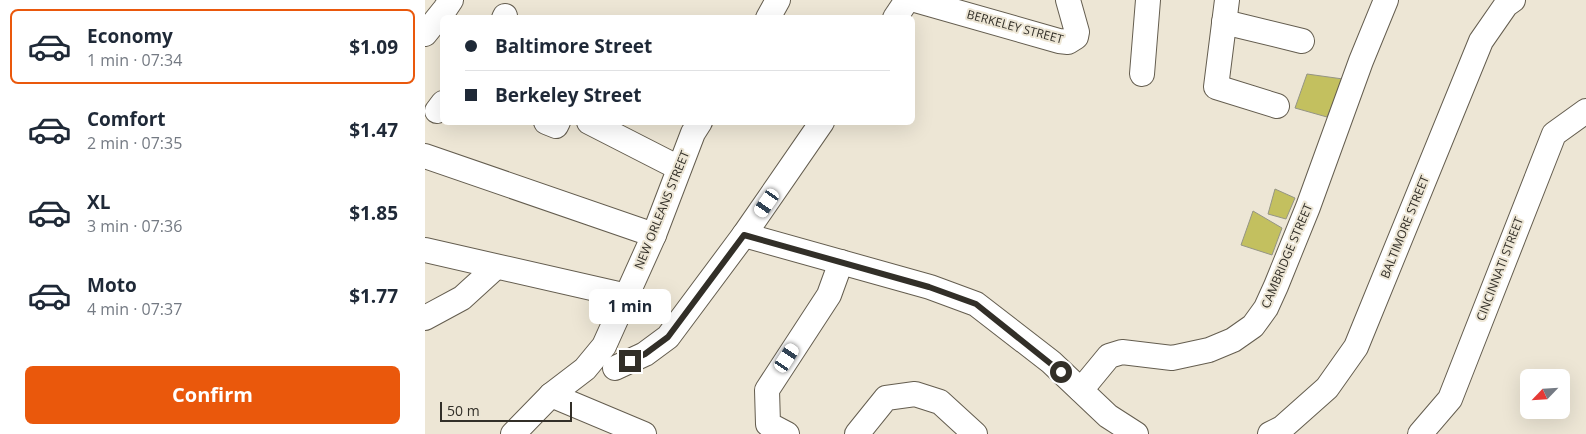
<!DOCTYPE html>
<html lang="en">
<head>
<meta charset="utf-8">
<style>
	:root { --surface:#fff; --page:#f6f6f7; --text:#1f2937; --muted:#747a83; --line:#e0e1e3; --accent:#ea580c }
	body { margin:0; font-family:"Open Sans",sans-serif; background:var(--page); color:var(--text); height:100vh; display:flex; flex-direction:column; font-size:19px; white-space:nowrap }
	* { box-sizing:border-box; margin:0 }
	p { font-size:16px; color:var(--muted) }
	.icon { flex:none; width:28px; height:28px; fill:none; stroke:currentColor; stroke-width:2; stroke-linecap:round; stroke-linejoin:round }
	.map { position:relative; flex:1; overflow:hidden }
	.panel { display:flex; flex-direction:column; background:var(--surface); width:425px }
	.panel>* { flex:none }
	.guide { position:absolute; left:15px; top:15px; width:475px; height:110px; border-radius:8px; box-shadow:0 5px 20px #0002; display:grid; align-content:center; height:110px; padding:0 25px; background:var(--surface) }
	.needle { width:32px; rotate:245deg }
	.fabs { position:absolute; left:1095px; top:369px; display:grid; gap:10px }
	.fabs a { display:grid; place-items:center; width:50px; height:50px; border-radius:8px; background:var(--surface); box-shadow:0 5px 20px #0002; font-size:25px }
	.scale { position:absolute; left:15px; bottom:12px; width:132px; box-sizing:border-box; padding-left:5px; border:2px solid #322f28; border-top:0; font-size:14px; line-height:18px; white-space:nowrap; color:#322f28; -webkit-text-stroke:4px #ede6d5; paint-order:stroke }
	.end { position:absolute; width:22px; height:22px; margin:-11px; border:6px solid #322f28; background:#fff; box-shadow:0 0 0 2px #fff }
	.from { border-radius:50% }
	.bubble { position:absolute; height:35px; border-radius:8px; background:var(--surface); box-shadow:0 5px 20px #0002; font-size:16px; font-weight:700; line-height:35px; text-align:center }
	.car { position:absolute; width:15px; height:30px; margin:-15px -8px; border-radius:6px; box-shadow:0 0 4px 1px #0007; background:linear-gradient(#fff 24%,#345 0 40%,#fff 0 76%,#345 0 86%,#fff 0) }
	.guide b { display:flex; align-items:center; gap:18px; height:48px; font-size:19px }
	.guide b+b { border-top:1px solid var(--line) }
	.guide i { width:12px; height:12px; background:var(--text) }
	ul { padding:9px 0 0; list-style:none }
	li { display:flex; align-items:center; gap:15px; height:75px; margin:0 10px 8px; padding:0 15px; border:2px solid transparent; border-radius:8px }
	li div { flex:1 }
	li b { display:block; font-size:19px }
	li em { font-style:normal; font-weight:700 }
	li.current { border-color:var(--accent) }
	li>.icon { width:45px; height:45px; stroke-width:1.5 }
	.cta { display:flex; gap:10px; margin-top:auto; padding:10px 25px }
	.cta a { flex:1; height:58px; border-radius:8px; background:var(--accent); color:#fff; font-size:20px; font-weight:700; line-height:58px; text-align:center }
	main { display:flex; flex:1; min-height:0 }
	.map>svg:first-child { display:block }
</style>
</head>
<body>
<main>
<section class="panel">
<ul>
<li class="current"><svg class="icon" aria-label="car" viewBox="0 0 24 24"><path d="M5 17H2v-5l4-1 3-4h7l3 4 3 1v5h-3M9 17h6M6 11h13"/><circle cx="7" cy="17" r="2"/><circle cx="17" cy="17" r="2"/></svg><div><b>Economy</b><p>1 min · 07:34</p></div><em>$1.09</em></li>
<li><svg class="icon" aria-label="car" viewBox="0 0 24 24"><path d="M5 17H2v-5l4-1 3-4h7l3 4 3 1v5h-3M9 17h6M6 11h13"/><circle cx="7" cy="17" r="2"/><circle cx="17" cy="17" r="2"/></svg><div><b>Comfort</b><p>2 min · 07:35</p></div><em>$1.47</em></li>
<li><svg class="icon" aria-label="car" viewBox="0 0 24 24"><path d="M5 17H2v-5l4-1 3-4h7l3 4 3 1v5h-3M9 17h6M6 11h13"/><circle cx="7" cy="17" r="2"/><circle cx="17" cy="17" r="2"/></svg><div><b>XL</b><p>3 min · 07:36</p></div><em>$1.85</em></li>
<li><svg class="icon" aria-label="car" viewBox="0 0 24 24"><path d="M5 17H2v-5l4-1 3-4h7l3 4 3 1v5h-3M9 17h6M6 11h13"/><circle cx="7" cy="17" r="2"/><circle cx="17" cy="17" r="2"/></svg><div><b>Moto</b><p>4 min · 07:37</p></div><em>$1.77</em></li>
</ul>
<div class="cta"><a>Confirm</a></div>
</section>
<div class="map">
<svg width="1161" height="434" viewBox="0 0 1161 434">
	<rect width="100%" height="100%" fill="#ede6d5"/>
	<g fill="#c3c05f" stroke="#959585">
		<polygon points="882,74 918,79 902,117 870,108"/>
		<polygon points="850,189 870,198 861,219 843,214"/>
		<polygon points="828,211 857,228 847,255 816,245"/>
	</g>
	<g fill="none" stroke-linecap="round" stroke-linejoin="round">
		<defs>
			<g id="minor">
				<polyline points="490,0 634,41 643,42 651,37 652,32 643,0"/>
				<polyline points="802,0 791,87 852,106"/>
				<polyline points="79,18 80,16"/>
				<polyline points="343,18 353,0"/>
				<polyline points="470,18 482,0"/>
				<polyline points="799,22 877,41"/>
				<polyline points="0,34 20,9 26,0"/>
				<polyline points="717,74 723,0"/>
				<polyline points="12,111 18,103"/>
				<polyline points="121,122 131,126 133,122"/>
				<polyline points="164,122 254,168"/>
				<polyline points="0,156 229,235"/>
				<polyline points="319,235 505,287 551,304 626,362 683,416 711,434"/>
				<polyline points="0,250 202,296"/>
				<polyline points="0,318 37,298 71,267"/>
				<polyline points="190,368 220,354 243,337 319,235 397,122"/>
				<polyline points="656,390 684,356 697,352 747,358 784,350 808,340 828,326 841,308 851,286 883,207 936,61 961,0"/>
				<polyline points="126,395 219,434"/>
				<polyline points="88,434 126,395 160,369 179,346 229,235 268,133 275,122"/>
				<polyline points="362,434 343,424 342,390 404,295 416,262"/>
				<polyline points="432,434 461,398 490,394 515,402 550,434"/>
				<polyline points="845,434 857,428 902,388 931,347 1056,41 1081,5 1088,0"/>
				<polyline points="995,434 1025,399 1129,134 1161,111"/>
			</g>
		</defs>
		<use href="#minor" stroke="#645d4f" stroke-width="26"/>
		<use href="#minor" stroke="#fff" stroke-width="24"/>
	</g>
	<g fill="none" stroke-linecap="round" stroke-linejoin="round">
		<polyline stroke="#322f28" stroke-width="6" points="205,361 220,354 243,337 319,235 504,287 551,304 636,372"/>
	</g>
	<g text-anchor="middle" stroke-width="4" stroke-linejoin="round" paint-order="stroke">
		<g font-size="12" fill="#322f28" stroke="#ede6d5">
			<text transform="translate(590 27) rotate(15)" y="4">BERKELEY STREET</text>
			<text transform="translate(237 210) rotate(-68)" y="4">NEW ORLEANS STREET</text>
			<text transform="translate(980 227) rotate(-68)" y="4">BALTIMORE STREET</text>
			<text transform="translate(862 256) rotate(-67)" y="4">CAMBRIDGE STREET</text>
			<text transform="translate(1075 269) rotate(-69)" y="4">CINCINNATI STREET</text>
		</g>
	</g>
</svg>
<div class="fabs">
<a><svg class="needle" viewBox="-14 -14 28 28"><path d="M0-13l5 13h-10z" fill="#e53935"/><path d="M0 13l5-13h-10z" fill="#747a83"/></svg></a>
</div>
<div class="scale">50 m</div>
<i class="end from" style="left:636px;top:372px"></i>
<i class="end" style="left:205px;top:361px"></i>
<div class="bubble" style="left:164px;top:289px;width:82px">1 min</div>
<i class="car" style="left:342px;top:203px;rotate:215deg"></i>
<i class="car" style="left:362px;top:358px;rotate:33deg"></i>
<div class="guide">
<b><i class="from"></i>Baltimore Street</b>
<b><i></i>Berkeley Street</b>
</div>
</div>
</main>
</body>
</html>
